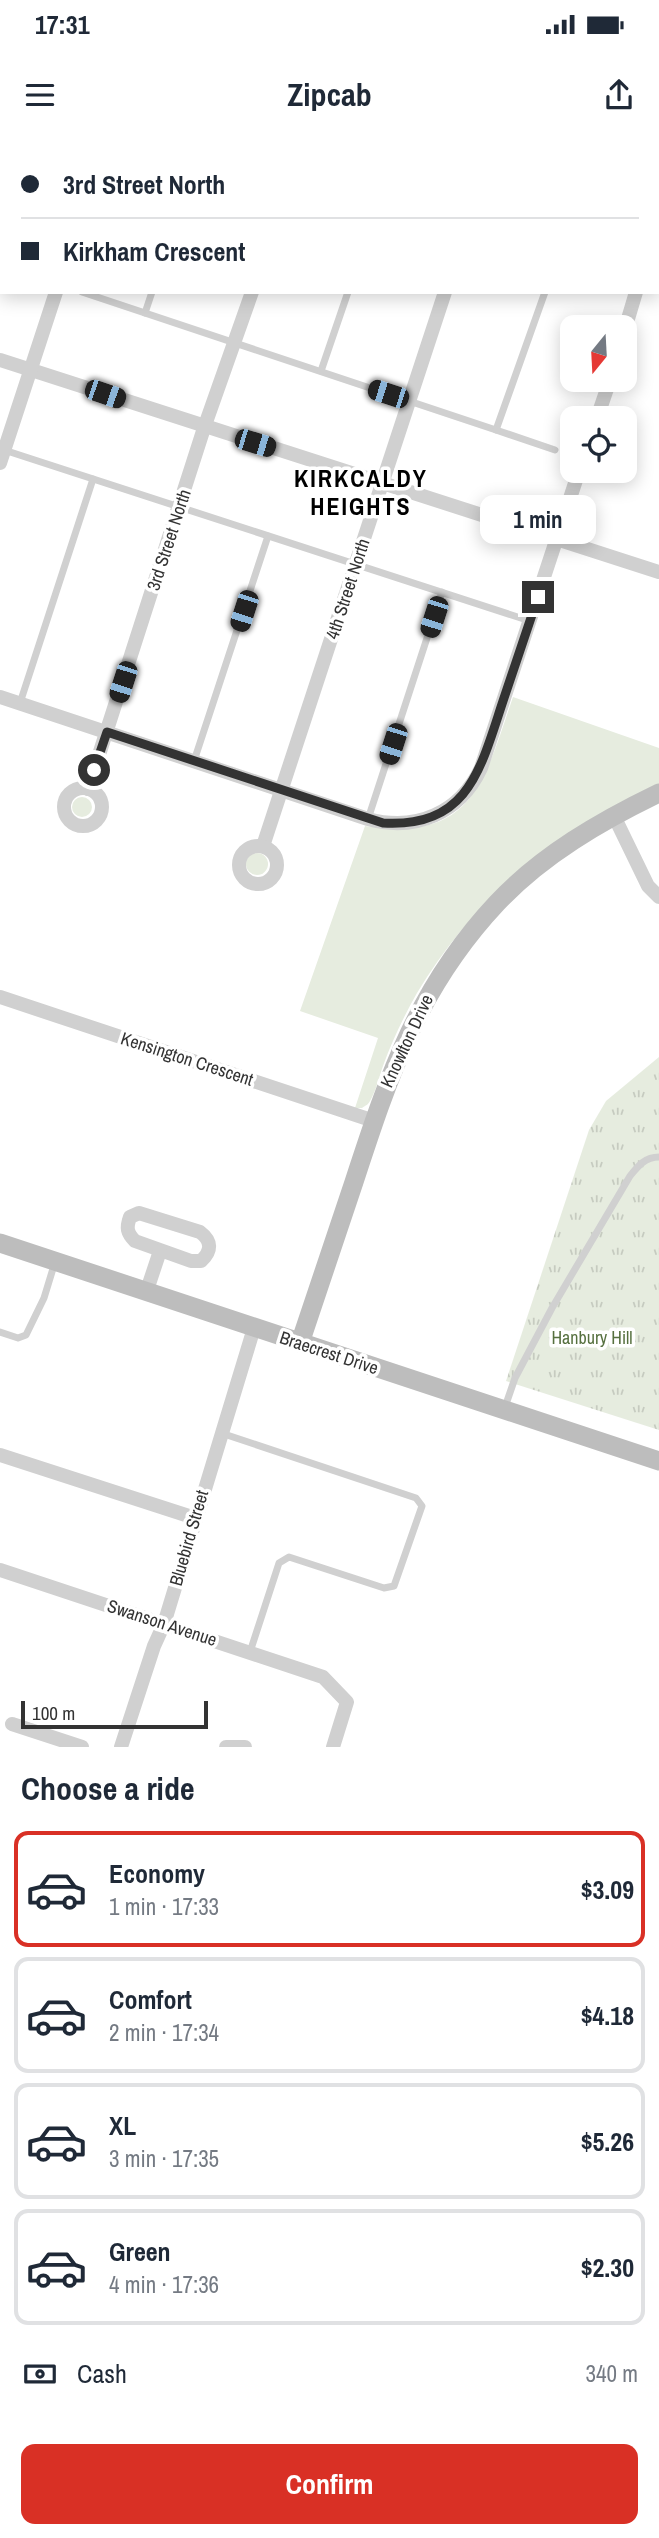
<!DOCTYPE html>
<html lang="en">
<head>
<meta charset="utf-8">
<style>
	:root { --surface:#fff; --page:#f6f6f7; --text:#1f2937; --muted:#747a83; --line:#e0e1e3; --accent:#d93025 }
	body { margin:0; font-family:"Archivo Narrow",sans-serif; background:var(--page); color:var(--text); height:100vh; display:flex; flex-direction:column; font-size:26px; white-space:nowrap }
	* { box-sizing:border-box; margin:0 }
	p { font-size:23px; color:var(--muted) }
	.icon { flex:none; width:38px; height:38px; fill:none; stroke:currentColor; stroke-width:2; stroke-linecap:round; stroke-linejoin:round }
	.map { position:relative; height:1607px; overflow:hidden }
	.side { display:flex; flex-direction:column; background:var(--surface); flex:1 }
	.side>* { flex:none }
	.banner { position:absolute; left:0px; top:0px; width:660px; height:154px; box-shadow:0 4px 18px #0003; display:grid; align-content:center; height:154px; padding:0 21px; background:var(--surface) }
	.needle { width:46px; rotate:198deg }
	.buttons { position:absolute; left:560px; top:175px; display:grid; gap:14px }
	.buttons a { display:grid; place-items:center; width:77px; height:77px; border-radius:14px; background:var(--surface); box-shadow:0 4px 18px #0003; font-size:35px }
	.scale { position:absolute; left:21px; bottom:18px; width:187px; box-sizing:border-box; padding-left:7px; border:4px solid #333; border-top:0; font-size:19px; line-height:24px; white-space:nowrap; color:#333; -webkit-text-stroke:5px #fff; paint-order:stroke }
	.end { position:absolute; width:32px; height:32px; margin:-16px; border:9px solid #333; background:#fff; box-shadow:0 0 0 4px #fff }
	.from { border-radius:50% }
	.bubble { position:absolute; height:49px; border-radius:14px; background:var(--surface); box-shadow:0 4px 18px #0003; font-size:23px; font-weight:700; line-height:49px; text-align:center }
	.car { position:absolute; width:21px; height:42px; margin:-21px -10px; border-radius:9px; box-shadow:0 0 5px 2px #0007; background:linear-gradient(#222 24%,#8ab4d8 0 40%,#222 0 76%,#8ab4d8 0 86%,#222 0) }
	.banner b { display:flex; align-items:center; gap:24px; height:66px; font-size:26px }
	.banner b+b { border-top:2px solid var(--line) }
	.banner i { width:18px; height:18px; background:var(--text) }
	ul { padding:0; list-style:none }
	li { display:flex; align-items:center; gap:21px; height:116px; margin:0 14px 10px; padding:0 7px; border:4px solid var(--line); border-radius:14px }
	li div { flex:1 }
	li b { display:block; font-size:26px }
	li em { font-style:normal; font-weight:700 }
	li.selected { border-color:var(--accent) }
	li>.icon { width:63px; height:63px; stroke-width:1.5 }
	h2 { padding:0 21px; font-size:32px; line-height:84px }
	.pay { display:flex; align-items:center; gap:18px; height:77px; padding:0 21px; font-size:26px }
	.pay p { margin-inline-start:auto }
	.button { display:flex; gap:14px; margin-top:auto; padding:14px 21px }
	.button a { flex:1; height:80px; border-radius:14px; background:var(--accent); color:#fff; font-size:28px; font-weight:700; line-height:80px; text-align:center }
	.status { display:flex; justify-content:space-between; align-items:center; height:49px; padding:0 35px; background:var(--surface); direction:ltr }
	.status svg { height:19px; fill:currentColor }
	header { display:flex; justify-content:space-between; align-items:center; height:91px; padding:0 21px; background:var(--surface); font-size:32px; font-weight:700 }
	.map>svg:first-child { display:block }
</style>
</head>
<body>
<div class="status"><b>17:31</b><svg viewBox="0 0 49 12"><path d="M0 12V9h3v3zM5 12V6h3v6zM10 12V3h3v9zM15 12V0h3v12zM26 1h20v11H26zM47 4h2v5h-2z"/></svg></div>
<header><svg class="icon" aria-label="menu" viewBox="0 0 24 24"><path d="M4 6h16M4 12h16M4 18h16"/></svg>Zipcab<svg class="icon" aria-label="share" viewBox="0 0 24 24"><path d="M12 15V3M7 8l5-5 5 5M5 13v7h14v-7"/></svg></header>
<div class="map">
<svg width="659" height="1607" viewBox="0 0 659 1607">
	<defs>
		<pattern id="park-tufts" width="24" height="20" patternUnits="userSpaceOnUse" patternTransform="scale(1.75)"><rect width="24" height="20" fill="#e6ecdf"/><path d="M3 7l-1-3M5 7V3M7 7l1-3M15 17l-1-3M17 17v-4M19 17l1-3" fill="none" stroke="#c6cbc0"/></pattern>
	</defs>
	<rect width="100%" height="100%" fill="#fff"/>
	<g fill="#e6ecdf">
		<path d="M 513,557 L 659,608 L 659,644 C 555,694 477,753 417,853 C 404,876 392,901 383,926 C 379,937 376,951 370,961 C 368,965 366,965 362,968 L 355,968 L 378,898 L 300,871 L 365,686 C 473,703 484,641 513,557 Z"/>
		<circle cx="82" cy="667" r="10"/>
		<circle cx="257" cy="724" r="11"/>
	</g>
	<polygon fill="url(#park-tufts)" points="659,917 659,1290 506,1241 589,990 606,961"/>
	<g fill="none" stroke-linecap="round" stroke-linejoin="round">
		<g stroke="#d0d0d0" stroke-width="7">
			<polyline points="7,2 7,0"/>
			<polyline points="202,2 202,0"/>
			<polyline points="594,2 595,0"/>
			<polyline points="0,22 2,16"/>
			<polyline points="0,126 2,126"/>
			<polyline points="82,152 496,290 545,152"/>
			<polyline points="145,173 152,152"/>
			<polyline points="321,231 348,152"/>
			<polyline points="496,290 555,310"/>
			<polyline points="4,310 530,481"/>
			<polyline points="20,563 93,339"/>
			<polyline points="194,621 268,396"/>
			<polyline points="368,679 442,452"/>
			<polyline points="0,1192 18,1198 26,1195 44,1158 55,1122"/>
			<path d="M 505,1267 L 515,1238 L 552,1168 L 630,1036 C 638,1026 645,1017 659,1017"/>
			<polyline points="221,1293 416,1358 422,1366 394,1446 384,1448 289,1417 279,1423 250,1512"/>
		</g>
		<g stroke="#d0d0d0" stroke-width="14">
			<polyline points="381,0 387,2"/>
			<polyline points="104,2 105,0"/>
			<polyline points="302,2 302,0"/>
			<polyline points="493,2 494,0"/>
			<polyline points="658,85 659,82"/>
			<polyline points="625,189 636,152"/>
			<polyline points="0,220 659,432"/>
			<polyline points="597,278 610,240"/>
			<polyline points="0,323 56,152"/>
			<path d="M 0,557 L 368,679 C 416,692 460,673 481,628 L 579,331"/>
			<circle cx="83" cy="667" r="19"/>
			<polyline points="88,649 204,288 252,152"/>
			<polyline points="614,676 648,746 659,757"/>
			<polyline points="263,706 445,152"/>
			<circle cx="258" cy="725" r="19"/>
			<polyline points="0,857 374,981"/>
			<path d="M 139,1073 L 200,1092 C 212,1101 212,1111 201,1121 L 191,1121 L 135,1101 C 127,1093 126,1088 130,1077 Z"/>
			<polyline points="146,1153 160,1111"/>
			<polyline points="0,1315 195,1378"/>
			<polyline points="0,1430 323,1537 347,1562 333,1607"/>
			<polyline points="12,1584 82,1607"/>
			<polyline points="121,1607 154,1506 164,1484 254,1188"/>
			<polyline points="226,1607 245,1607"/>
		</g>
		<g stroke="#bdbdbd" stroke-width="19">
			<polyline points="0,1103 659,1321"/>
			<path d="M 300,1203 C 318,1149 336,1096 354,1042 C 389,935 418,847 497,763 C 542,715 601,681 659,653"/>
		</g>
	</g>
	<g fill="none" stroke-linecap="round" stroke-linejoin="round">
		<path stroke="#333" stroke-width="9" d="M 94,630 L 107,592 L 383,683 C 467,688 480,631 502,564 C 514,529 526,493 538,457"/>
	</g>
	<g text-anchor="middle" stroke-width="7" stroke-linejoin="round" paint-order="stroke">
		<g font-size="18" fill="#333" stroke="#fff">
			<text transform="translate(169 400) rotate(-72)" y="6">3rd Street North</text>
			<text transform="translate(348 449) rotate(-72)" y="6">4th Street North</text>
			<text transform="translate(407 901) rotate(-65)" y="6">Knowlton Drive</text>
			<text transform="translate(187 919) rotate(18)" y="6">Kensington Crescent</text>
			<text transform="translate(329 1213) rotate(18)" y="6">Braecrest Drive</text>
			<text transform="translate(189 1398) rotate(-74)" y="6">Bluebird Street</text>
			<text transform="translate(162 1483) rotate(18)" y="6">Swanson Avenue</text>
		</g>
		<g font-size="18" fill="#56703f" stroke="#fff">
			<text x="592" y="1204">Hanbury Hill</text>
		</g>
		<g font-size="24" font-weight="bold" letter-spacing="2" fill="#000" stroke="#fff">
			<text x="361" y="347">KIRKCALDY<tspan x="361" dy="28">HEIGHTS</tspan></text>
		</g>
	</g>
</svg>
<div class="buttons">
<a><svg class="needle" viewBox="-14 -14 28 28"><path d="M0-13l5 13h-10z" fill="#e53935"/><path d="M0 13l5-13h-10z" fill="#747a83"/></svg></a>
<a><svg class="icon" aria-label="locate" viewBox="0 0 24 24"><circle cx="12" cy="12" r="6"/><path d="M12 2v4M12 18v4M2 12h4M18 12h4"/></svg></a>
</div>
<div class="scale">100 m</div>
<i class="end from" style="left:94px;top:630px"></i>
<i class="end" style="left:538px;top:457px"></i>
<div class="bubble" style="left:480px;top:355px;width:116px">1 min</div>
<i class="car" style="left:105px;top:254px;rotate:109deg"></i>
<i class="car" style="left:388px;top:254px;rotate:288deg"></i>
<i class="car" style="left:255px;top:303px;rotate:107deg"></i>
<i class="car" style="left:244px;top:471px;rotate:198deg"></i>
<i class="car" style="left:434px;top:477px;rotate:198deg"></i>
<i class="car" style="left:123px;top:542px;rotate:198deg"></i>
<i class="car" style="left:393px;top:604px;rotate:198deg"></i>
<div class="banner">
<b><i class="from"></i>3rd Street North</b>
<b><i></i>Kirkham Crescent</b>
</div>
</div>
<section class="side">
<h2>Choose a ride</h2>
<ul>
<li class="selected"><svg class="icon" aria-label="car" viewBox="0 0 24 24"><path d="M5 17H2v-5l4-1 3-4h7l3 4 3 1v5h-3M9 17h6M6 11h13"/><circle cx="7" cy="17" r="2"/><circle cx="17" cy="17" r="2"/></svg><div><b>Economy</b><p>1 min · 17:33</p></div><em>$3.09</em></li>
<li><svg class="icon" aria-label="car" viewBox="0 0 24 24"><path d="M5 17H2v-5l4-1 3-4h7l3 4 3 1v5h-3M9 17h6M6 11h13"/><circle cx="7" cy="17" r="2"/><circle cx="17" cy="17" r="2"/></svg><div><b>Comfort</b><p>2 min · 17:34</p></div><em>$4.18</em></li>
<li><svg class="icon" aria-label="car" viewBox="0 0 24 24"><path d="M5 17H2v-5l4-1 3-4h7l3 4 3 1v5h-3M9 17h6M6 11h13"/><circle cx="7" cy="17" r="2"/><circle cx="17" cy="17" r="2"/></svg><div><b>XL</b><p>3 min · 17:35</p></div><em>$5.26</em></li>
<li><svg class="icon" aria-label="car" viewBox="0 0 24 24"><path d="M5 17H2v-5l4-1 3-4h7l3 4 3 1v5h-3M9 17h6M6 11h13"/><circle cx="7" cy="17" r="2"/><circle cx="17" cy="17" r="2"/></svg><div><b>Green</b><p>4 min · 17:36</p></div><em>$2.30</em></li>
</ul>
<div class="pay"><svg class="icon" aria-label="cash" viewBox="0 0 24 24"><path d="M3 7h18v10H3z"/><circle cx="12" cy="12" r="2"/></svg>Cash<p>340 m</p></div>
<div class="button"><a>Confirm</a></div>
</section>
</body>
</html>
